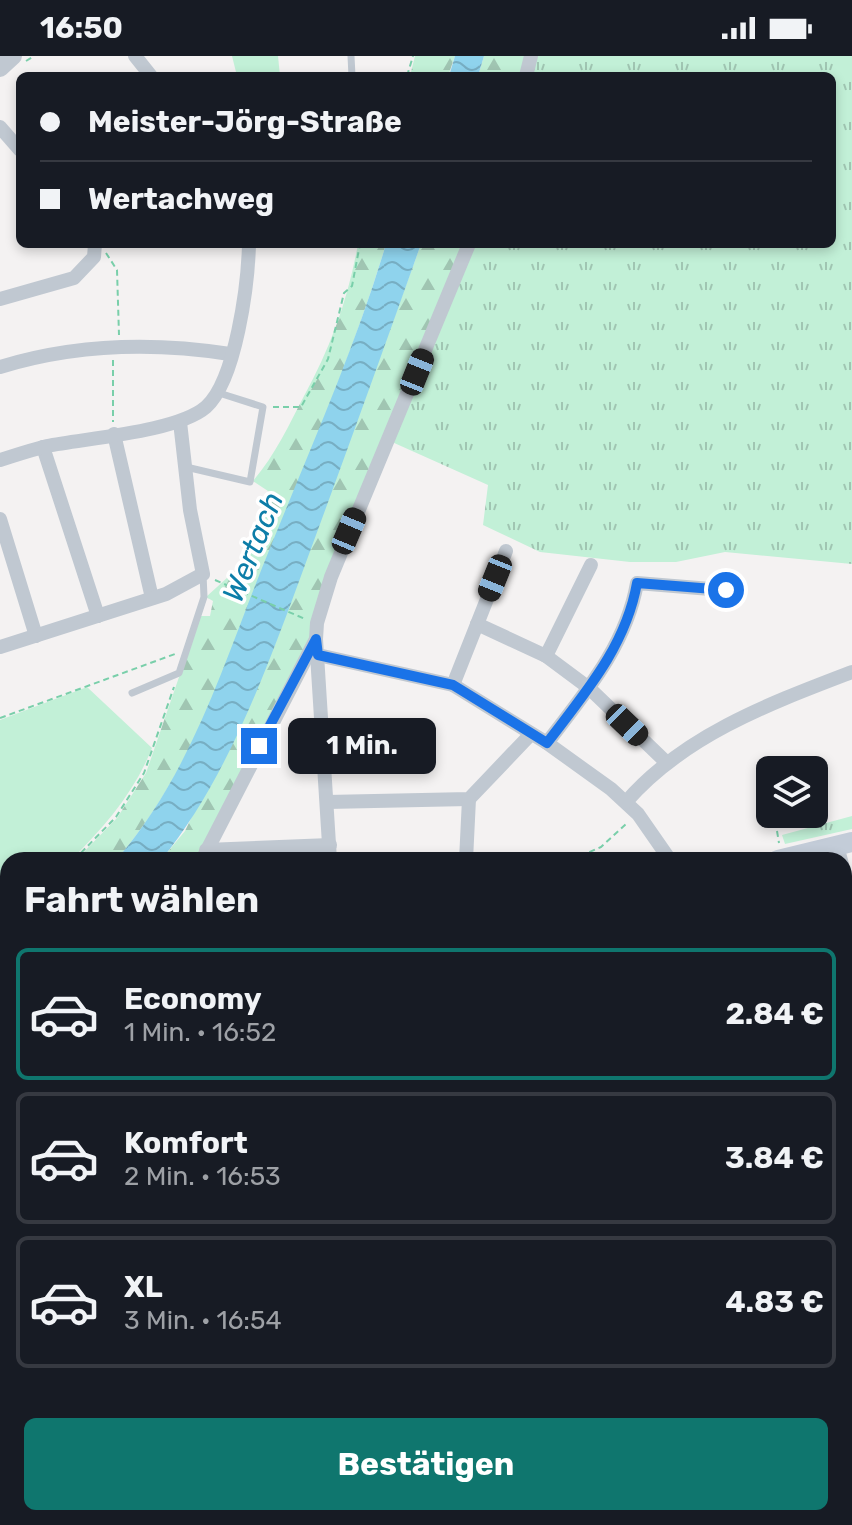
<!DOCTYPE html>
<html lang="de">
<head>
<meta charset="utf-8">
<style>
	:root { --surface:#171b24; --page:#242831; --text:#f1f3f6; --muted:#9ea1a6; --line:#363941; --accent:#0f766e }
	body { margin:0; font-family:Rubik,sans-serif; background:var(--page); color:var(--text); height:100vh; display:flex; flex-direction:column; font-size:30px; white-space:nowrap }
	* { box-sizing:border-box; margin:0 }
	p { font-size:26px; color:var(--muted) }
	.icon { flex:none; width:44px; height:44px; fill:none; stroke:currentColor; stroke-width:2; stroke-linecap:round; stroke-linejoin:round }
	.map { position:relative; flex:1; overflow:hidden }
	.panel { position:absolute; left:0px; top:796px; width:852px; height:674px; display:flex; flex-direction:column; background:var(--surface); border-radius:24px 24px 0 0; box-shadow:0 4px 12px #0003 }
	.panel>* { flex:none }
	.banner { position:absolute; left:16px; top:16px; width:820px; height:176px; border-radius:12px; box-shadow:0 4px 12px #0003; display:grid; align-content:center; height:176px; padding:0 24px; background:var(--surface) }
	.fabs { position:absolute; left:756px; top:700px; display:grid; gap:16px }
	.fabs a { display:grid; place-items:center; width:72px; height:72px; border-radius:12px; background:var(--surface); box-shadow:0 4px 12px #0003; font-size:40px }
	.end { position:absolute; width:36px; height:36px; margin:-18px; border:10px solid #1a73e8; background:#fff; box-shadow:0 0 0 4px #fff }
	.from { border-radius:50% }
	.bubble { position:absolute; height:56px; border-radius:12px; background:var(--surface); box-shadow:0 4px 12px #0003; font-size:26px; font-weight:700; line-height:56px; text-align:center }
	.car { position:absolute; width:24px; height:48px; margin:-24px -12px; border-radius:10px; box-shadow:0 0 6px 2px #0007; background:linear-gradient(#222 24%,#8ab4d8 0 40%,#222 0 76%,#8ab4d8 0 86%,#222 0) }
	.banner b { display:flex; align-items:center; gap:28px; height:76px; font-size:30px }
	.banner b+b { border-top:2px solid var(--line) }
	.banner i { width:20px; height:20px; background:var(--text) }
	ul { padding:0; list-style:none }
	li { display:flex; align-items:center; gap:24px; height:132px; margin:0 16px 12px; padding:0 8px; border:4px solid var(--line); border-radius:12px }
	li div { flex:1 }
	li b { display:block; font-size:30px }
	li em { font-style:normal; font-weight:700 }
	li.selected { border-color:var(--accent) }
	li>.icon { width:72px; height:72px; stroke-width:1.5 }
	h2 { padding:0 24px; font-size:36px; line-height:96px }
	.action { display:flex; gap:16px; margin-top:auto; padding:16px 24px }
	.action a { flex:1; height:92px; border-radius:12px; background:var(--accent); color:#fff; font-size:32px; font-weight:700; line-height:92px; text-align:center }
	.status { display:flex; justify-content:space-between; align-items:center; height:56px; padding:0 40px; background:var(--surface); direction:ltr }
	.status svg { height:22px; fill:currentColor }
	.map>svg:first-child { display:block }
</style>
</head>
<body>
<div class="status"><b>16:50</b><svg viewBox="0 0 49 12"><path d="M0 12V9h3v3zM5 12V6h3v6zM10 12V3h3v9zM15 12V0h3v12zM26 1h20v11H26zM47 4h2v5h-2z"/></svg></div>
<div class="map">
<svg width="852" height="1469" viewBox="0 0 852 1469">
	<defs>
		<pattern id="grass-tufts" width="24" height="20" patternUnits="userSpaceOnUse" patternTransform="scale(2)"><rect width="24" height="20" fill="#c2f0d7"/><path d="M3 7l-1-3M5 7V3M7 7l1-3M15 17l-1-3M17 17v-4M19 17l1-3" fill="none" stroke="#a0c5b2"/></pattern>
		<pattern id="forest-firs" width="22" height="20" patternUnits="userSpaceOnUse" patternTransform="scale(2)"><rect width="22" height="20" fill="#c2f0d7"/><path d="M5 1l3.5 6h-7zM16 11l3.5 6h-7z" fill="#a0c5b2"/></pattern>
		<pattern id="water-waves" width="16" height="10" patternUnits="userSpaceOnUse" patternTransform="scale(2)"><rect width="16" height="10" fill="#8fd3ed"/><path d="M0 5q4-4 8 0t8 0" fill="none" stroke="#77aec3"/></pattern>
	</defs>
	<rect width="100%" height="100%" fill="#f4f2f2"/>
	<g fill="url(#grass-tufts)">
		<polygon points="534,0 852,0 852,508 725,496 676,506 630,506 540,496 483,469 488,429 392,386 472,188 832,188 832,20 529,20"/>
		<polygon points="852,760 852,773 785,788 782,779"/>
	</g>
	<g fill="url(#forest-firs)">
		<polygon points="415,0 455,0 448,20 410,20"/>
		<polygon points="484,0 527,0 522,20 478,20"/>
		<path d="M 358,188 L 386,188 C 356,289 314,386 275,484 C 233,591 193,717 116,804 L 76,804 L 117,762 L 146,717 L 200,560 L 210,560 L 213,545 L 206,541 L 239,511 L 268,435 L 253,425 C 275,399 288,371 304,340 C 331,291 348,243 358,188 Z"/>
		<polygon points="421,188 465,188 313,583 199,804 161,804 185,775 274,591"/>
		<polygon points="8,971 8,1043 0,1054 0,980"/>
		<polygon points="0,1347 8,1348 8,1426 0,1424"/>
		<polygon points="118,1462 263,1462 288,1469 139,1469"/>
	</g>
	<g fill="#c2f0d7">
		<polygon points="232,0 278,0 280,20 237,20"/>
		<path d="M 87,631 L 152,692 C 134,737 105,770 71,804 L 8,804 L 8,865 L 0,873 L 0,664 Z"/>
	</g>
	<g fill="url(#water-waves)">
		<polygon points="455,0 484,0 478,20 449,20"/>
		<path d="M 386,188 L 421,188 C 383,295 344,403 305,509 C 269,607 228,723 161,804 L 116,804 C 189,721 222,613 262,512 C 305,404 353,299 386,188 Z"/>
		<polygon points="8,904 8,971 0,980 0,911"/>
		<polygon points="0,1424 8,1426 8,1462 118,1462 139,1469 23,1469 0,1462"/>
	</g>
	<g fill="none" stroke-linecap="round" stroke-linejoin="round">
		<g stroke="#79cfaa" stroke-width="2" stroke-dasharray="6 4" stroke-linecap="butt">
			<polyline points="26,5 34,0"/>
			<polyline points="407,20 413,0"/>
			<polyline points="106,197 117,214 119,279"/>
			<polyline points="113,304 113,366"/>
			<polyline points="273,351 301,351 328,303 344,237 352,230 360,188"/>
			<polyline points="215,524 305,563"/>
			<polyline points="0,662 175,598"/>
			<polyline points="777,775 779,787"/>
			<polyline points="74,804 116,761 144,717 174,631"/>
			<polyline points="571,804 601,791 626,768"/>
			<polyline points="0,876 8,869"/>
			<polyline points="0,1296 8,1292"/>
			<polyline points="0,1376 8,1380"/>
			<polyline points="0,1412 8,1415"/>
			<polyline points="152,1462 173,1469"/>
			<polyline points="230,1462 252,1469"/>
			<polyline points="552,1462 560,1469"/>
			<polyline points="654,1469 661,1462"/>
		</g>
		<g stroke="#c0c8d1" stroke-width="7">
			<polyline points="351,0 352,20"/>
			<polyline points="186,411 250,426 263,351 219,337"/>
			<polyline points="132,637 179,617 204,541 203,518"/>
			<polyline points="841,791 850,825"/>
		</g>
		<g stroke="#c0c8d1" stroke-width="14">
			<polyline points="135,0 151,20"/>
			<polyline points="526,20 531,0"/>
			<polyline points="0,71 20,94"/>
			<polyline points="0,243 74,222 94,201 95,188"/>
			<path d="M 0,311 C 75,288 153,286 230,298"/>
			<polyline points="114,378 152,542"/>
			<polyline points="43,391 98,560"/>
			<path d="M 0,404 C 16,399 31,394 47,390 C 87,382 177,376 206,351 C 236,324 248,228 249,188"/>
			<polyline points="0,463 36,580"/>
			<polyline points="477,568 546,600 589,632 666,706"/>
			<polyline points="0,591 166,538 203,518 190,454 180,366"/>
			<polyline points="318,599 453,629 547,687 611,733 638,758 670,804"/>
			<polyline points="546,600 591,509"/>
			<polyline points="453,629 506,495"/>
			<path d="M 547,687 C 585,637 626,590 637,527 L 735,535"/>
			<polyline points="327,746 469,743 531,678"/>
			<path d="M 626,746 C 684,679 771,647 852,616"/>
			<polyline points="206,794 330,789"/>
			<polyline points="202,804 316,583"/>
			<polyline points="330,804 316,583 317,567 331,521 469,188"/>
			<polyline points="466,804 469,743"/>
			<polyline points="0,1060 8,1049"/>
			<polyline points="844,1167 852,1170"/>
			<polyline points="844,1242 852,1240"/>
			<polyline points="844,1337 852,1339"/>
			<polyline points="0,1342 8,1344"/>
			<polyline points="844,1384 852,1370"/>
			<polyline points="709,1462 716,1469"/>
			<polyline points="454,1469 466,1462"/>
			<polyline points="783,1469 788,1462"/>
		</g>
		<g stroke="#c0c8d1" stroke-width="18">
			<polyline points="0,12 13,0"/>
			<polyline points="531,1462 538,1469"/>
		</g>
		<g stroke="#c3ccd8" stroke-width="20">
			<polyline points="778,804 852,786"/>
			<polyline points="844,977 852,979"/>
			<polyline points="844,1015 852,998"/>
			<polyline points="0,1273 8,1267"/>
		</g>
	</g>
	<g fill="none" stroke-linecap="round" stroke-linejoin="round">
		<path stroke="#1a73e8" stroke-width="10" d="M 259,690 L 316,583 L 318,599 L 453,629 L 547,687 C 585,637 626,590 637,527 L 726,534"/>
	</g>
	<g text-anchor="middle" stroke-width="7" stroke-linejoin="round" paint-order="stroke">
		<g font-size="30" font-style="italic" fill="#0c7da8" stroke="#fff">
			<text transform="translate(253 491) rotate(-68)" y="10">Wertach</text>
		</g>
	</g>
</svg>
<div class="fabs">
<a><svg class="icon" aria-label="layers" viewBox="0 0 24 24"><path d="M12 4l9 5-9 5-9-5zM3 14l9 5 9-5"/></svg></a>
</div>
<i class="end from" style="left:726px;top:534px"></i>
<i class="end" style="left:259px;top:690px"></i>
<div class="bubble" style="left:288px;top:662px;width:148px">1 Min.</div>
<i class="car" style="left:417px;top:316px;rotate:22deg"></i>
<i class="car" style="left:349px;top:475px;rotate:23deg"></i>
<i class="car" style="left:495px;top:522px;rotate:202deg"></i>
<i class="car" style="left:627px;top:669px;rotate:134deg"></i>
<div class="banner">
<b><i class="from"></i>Meister-Jörg-Straße</b>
<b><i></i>Wertachweg</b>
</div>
<section class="panel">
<h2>Fahrt wählen</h2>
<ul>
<li class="selected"><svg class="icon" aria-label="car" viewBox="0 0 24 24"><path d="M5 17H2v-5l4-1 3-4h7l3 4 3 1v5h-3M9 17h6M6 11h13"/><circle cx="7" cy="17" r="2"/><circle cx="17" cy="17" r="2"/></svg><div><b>Economy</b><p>1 Min. · 16:52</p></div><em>2.84 €</em></li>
<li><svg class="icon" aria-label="car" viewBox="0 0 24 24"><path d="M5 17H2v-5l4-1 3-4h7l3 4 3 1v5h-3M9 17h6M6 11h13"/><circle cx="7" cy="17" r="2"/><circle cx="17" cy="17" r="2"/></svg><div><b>Komfort</b><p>2 Min. · 16:53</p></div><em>3.84 €</em></li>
<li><svg class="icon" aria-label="car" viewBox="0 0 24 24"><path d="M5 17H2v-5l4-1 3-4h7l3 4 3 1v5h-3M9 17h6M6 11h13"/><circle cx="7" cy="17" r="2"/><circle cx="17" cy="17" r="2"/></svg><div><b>XL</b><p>3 Min. · 16:54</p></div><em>4.83 €</em></li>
</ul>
<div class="action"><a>Bestätigen</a></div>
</section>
</div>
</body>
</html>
